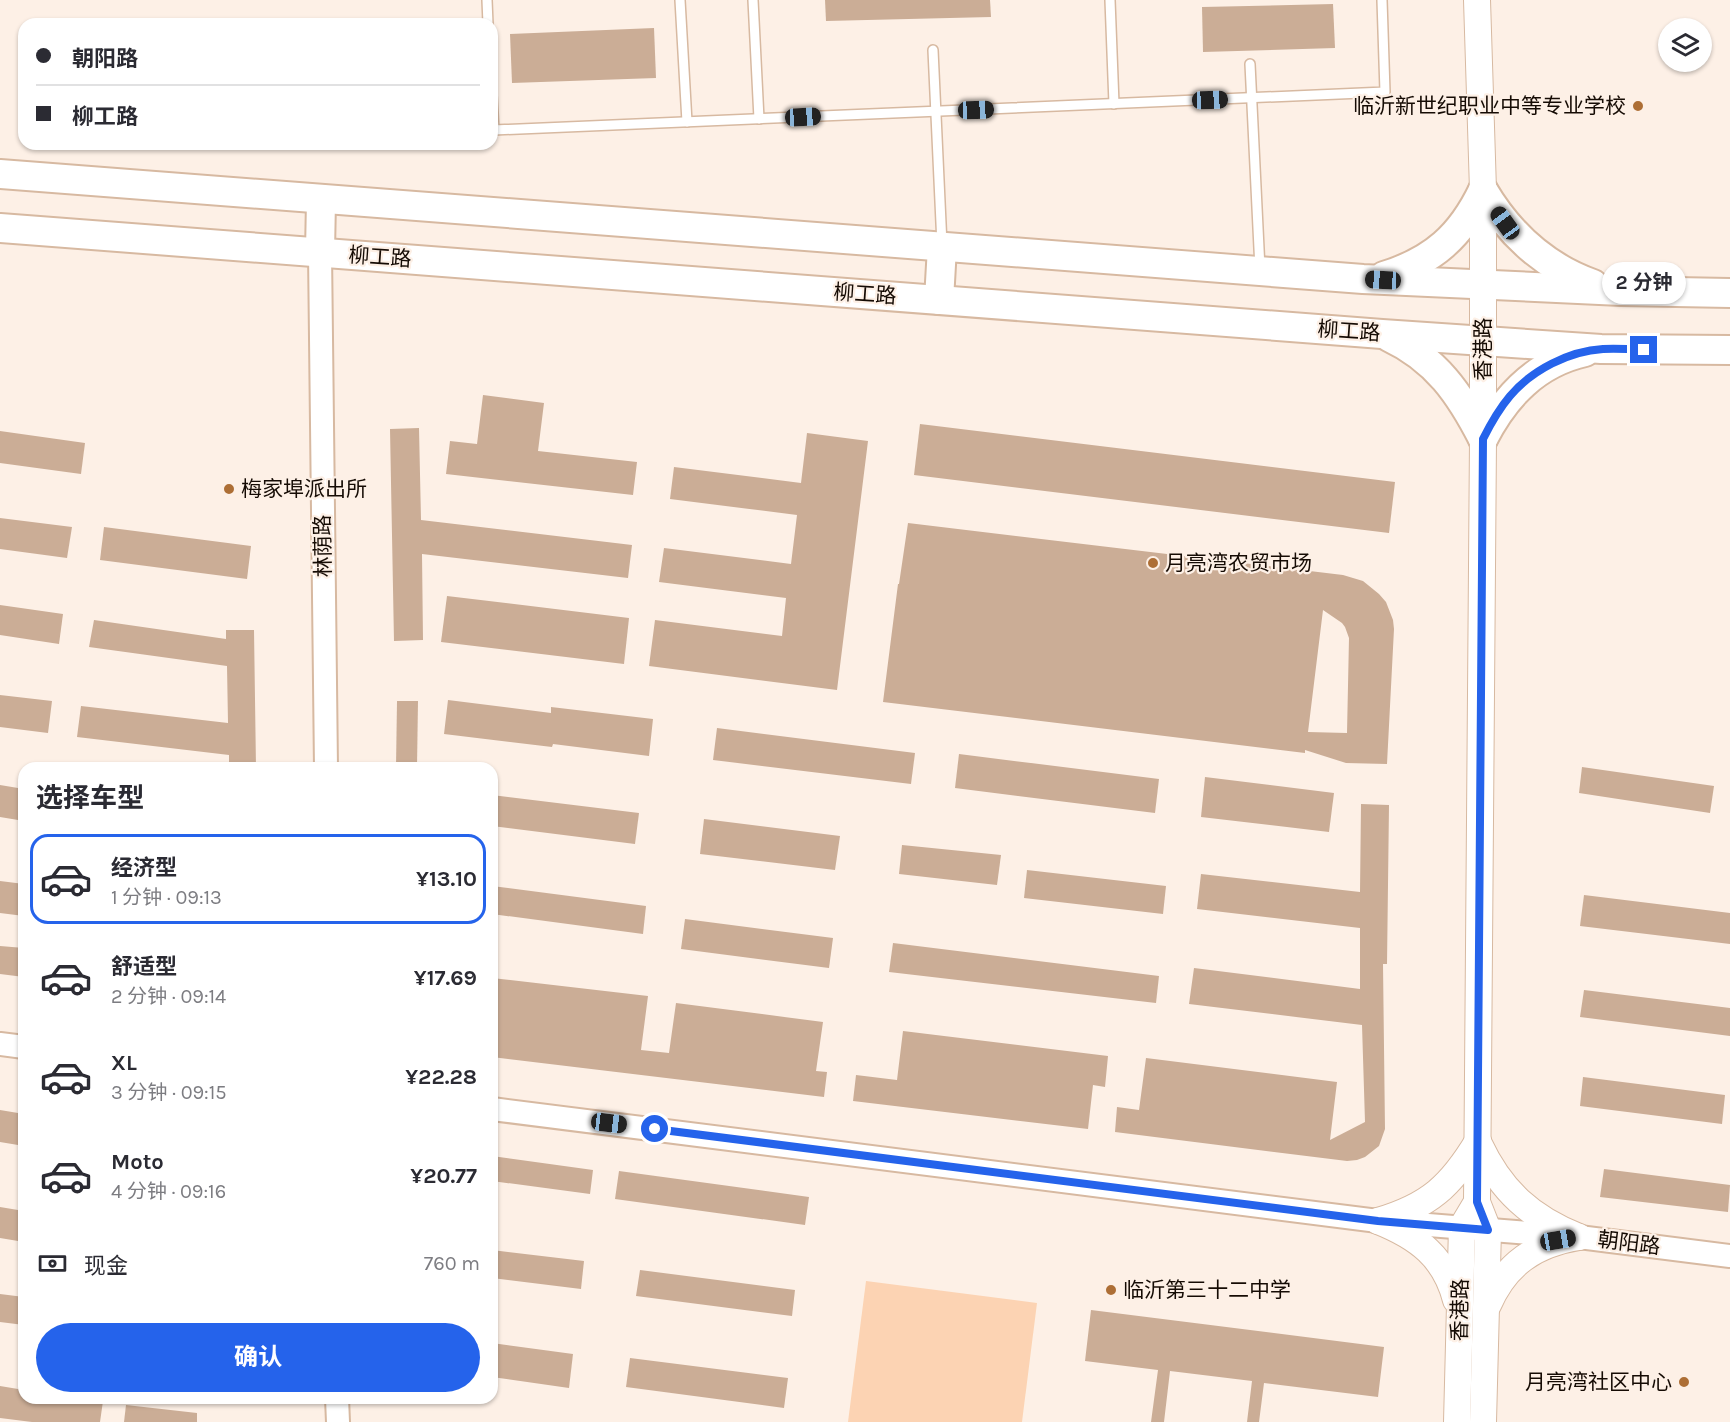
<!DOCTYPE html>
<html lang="zh">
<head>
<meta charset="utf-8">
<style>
	:root { --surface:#fff; --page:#f2f2f3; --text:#2b2b33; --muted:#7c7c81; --line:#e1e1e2; --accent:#2563eb }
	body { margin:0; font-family:Karla,"Noto Sans SC",sans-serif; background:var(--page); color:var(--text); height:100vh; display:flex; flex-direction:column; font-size:22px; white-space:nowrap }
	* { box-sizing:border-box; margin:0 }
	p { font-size:20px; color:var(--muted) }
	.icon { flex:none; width:33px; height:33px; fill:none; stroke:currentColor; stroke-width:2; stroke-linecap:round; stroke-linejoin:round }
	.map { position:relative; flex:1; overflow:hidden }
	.drawer { position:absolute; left:18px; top:762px; width:480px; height:642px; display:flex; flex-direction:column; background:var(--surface); border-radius:18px; box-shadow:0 2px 4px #0004 }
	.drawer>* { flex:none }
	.top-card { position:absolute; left:18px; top:18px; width:480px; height:132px; border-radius:18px; box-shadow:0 2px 4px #0004; display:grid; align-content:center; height:132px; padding:0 18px; background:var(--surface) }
	.controls { position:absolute; left:1658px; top:18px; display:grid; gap:12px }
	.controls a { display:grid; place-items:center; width:54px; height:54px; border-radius:50%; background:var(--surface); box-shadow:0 2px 4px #0004; font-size:30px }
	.end { position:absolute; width:27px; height:27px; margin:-14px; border:8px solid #2563eb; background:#fff; box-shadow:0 0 0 3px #fff }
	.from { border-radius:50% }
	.bubble { position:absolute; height:42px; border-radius:21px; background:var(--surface); box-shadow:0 2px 4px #0004; font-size:20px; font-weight:700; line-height:42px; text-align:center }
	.car { position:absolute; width:18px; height:36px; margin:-18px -9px; border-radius:8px; box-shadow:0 0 4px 2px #0007; background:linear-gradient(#222 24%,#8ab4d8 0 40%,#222 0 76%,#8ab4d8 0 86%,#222 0) }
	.top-card b { display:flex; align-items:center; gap:21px; height:57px; font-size:22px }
	.top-card b+b { border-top:2px solid var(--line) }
	.top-card i { width:15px; height:15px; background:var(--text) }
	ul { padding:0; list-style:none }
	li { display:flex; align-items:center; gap:18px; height:90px; margin:0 12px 9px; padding:0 6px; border:3px solid transparent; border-radius:18px }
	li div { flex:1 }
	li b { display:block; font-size:22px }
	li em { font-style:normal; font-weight:700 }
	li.current { border-color:var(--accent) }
	li>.icon { width:54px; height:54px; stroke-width:1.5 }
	h2 { padding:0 18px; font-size:27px; line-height:72px }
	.pay { display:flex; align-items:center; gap:15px; height:66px; padding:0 18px; font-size:22px }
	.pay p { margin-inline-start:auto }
	.primary-button { display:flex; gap:12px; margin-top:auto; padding:12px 18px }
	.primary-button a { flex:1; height:69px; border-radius:36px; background:var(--accent); color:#fff; font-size:24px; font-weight:700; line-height:69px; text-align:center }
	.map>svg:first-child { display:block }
</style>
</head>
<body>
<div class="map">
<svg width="1730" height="1422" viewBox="0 0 1730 1422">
	<rect width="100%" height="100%" fill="#fdf0e6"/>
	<polygon fill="#fcd3b3" points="866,1281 1037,1303 1022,1422 848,1422"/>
	<g fill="#cbad96" fill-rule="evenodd">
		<polygon points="825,0 990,0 991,17 826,21"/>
		<polygon points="1333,4 1335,48 1203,52 1202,7"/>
		<polygon points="654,28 656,78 512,83 510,34"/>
		<polygon points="483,395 544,403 538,451 637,462 633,495 446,474 450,441 477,444"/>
		<polygon points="920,424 1395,482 1389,533 914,475"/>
		<polygon points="419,428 421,520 632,545 628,578 422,554 423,640 394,641 390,429"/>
		<polygon points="0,431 85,443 81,474 0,463"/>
		<polygon points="807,433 868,441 837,690 649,666 655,620 782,636 786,598 659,582 664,548 791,564 797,515 670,499 674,467 801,483"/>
		<polygon points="0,518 72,527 67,558 0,549"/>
		<path d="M 908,523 L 1343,575 L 1363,581 L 1379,594 L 1386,602 L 1393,620 L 1394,629 L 1387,764 L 1346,763 L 1305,750 L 1305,753 L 883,702 L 898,584 L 899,584 ZM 1323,610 L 1342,623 L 1345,627 L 1349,638 L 1347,733 L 1308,732 Z"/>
		<polygon points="104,527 251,546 247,579 100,560"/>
		<polygon points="447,596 629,618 624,664 441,642"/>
		<polygon points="0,605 63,614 59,644 0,635"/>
		<polygon points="94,620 226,639 226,630 254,630 256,768 229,768 229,755 77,737 81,706 228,723 227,666 89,647"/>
		<polygon points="0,695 52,701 48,733 0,727"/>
		<polygon points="448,700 551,713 551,707 653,719 649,756 553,744 552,747 444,734"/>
		<polygon points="397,701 418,701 417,768 396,768"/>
		<polygon points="717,728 915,753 911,784 713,760"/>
		<polygon points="959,754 1159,779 1155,813 955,788"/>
		<polygon points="1582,767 1714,786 1710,813 1579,793"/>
		<polygon points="1205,777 1334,793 1329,832 1201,817"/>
		<polygon points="0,785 24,789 24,821 0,817"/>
		<polygon points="492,795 639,813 635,844 492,826"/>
		<polygon points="1361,804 1389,805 1387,964 1383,964 1385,1129 1379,1146 1365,1157 1357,1160 1347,1161 1115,1132 1117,1107 1139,1110 1146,1058 1337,1082 1330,1140 1365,1122 1362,1025 1189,1004 1194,968 1360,989 1360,928 1197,909 1201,874 1360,892"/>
		<polygon points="704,819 840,836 835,870 700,854"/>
		<polygon points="902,845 1001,855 997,885 899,874"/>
		<polygon points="1027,870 1166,886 1163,914 1024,898"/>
		<polygon points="0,881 24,884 24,916 0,913"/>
		<polygon points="492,886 646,906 643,934 492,914"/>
		<polygon points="1584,895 1730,913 1730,944 1580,926"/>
		<polygon points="685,919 833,938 829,968 681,949"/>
		<polygon points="893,943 1159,976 1156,1003 889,972"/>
		<polygon points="0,946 24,948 24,977 0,974"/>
		<polygon points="492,978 648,996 641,1050 669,1053 676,1003 823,1022 816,1071 827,1072 824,1097 492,1057"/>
		<polygon points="1584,990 1730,1008 1730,1036 1580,1017"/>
		<polygon points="903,1031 1108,1056 1105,1087 1093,1085 1088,1129 853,1101 856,1075 897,1080"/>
		<polygon points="1583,1077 1725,1095 1722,1124 1580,1106"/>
		<polygon points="0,1110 24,1114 24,1146 0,1142"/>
		<polygon points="492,1156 593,1170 590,1194 492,1181"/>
		<polygon points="1604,1169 1730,1185 1728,1212 1600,1197"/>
		<polygon points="619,1171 809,1197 805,1225 615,1199"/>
		<polygon points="0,1207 24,1211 24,1242 0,1238"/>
		<polygon points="492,1250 584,1261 581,1289 492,1278"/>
		<polygon points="640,1270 795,1290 792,1316 636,1296"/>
		<polygon points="0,1294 24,1297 24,1325 0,1322"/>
		<polygon points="1091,1310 1384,1347 1378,1397 1264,1383 1259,1422 1247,1422 1252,1381 1170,1371 1164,1422 1151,1422 1158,1370 1085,1361"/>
		<polygon points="492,1343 573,1354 569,1388 492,1377"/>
		<polygon points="630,1358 788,1378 784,1408 626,1387"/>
		<polygon points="0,1386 24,1390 24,1398 82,1398 103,1401 100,1422 32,1422 0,1418"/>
		<polygon points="126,1405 197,1413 197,1422 124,1422"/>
	</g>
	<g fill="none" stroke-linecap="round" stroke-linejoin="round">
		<defs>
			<g id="service">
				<polyline points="487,0 488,24"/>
				<polyline points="680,0 687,122"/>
				<polyline points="753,0 759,119"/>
				<polyline points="1110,0 1114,104"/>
				<polyline points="933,50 942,245"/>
				<polyline points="1250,64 1260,269"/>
				<polyline points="492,95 494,130 1385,92 1382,0"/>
			</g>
			<g id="tertiary">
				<polyline points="320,252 326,768"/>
				<polyline points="0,1044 24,1047"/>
				<polyline points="492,1109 1378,1221 1579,1237 1730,1256"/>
				<polyline points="337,1398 338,1422"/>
			</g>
			<g id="secondary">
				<polyline points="1477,0 1483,190 1483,439 1477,1202 1488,1230 1483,1422"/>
				<path d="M 1479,1144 C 1501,1191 1531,1218 1579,1237"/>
				<path d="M 1378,1221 C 1429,1206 1451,1186 1478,1141"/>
				<path d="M 1378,1221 C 1418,1237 1445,1257 1456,1300"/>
				<path d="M 1488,1305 C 1506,1263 1536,1244 1579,1237"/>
				<polyline points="1457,1422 1462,1227 1477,1202"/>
			</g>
			<g id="primary">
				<polyline points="0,174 1363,279 1621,291 1730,293"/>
				<path d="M 1483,190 C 1509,234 1545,267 1593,284"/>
				<polyline points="0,228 1382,334 1601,349 1730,350"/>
				<polyline points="320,252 321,200"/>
				<path d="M 1384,276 C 1433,261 1461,236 1483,190"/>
				<polyline points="939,300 942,247"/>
				<path d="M 1389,337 C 1436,359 1460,394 1483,439"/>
				<path d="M 1483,439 C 1505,396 1536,363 1585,352"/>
			</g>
		</defs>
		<use href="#service" stroke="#d7b9a1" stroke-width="12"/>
		<use href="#tertiary" stroke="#d7b9a1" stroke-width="26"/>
		<use href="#secondary" stroke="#d7b9a1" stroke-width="28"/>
		<use href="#primary" stroke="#d7b9a1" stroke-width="32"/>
		<use href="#service" stroke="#fff" stroke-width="9"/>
		<use href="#tertiary" stroke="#fff" stroke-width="22"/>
		<use href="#secondary" stroke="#fff" stroke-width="26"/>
		<use href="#primary" stroke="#fff" stroke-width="28"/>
	</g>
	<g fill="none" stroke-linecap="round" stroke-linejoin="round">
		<path stroke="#2563eb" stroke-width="8" d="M 655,1129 L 1378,1221 L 1488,1230 L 1477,1202 L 1483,439 C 1491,423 1499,409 1510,396 C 1532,370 1569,351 1603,349 C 1616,348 1630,349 1644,350"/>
	</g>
	<g fill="#ad6e35" stroke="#fdf0e6" stroke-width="2">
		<circle cx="1638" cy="106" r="6"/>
		<circle cx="229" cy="489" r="6"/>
		<circle cx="1153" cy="563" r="6"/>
		<circle cx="1111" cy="1290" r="6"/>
		<circle cx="1684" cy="1382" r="6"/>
	</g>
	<g text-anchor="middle" stroke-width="4.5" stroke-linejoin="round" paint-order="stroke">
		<g font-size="21" fill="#150b04" stroke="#fdf0e6" text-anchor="start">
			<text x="1626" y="113" text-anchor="end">临沂新世纪职业中等专业学校</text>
			<text x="241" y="496">梅家埠派出所</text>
			<text x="1165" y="570">月亮湾农贸市场</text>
			<text x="1123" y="1297">临沂第三十二中学</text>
			<text x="1672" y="1389" text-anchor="end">月亮湾社区中心</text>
		</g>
		<g font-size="21" fill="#150b04" stroke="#fdf0e6">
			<text transform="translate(380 257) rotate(4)" y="7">柳工路</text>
			<text transform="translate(865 294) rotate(4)" y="7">柳工路</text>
			<text transform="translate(1349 331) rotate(4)" y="7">柳工路</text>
			<text transform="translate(1483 349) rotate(-90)" y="7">香港路</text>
			<text transform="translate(323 546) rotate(-91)" y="7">林荫路</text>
			<text transform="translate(1629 1243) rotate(7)" y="7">朝阳路</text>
			<text transform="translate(1460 1310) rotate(-89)" y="7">香港路</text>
		</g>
	</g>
</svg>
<div class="controls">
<a><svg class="icon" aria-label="layers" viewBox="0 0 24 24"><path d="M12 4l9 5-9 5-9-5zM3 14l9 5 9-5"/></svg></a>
</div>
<i class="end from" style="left:655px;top:1129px"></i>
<i class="end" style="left:1644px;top:350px"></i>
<div class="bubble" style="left:1602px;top:262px;width:84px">2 分钟</div>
<i class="car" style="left:1210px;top:100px;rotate:88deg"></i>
<i class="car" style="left:976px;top:110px;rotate:88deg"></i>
<i class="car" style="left:803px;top:117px;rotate:87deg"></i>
<i class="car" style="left:1505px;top:223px;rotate:324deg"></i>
<i class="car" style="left:1383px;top:280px;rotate:273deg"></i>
<i class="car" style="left:609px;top:1123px;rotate:97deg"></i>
<i class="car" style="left:1558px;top:1240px;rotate:80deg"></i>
<div class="top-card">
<b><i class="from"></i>朝阳路</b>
<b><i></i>柳工路</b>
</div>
<section class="drawer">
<h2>选择车型</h2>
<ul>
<li class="current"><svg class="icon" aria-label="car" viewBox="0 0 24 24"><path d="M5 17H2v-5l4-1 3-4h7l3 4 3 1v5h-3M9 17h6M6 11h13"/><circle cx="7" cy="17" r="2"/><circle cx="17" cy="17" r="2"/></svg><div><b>经济型</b><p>1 分钟 · 09:13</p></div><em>¥13.10</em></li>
<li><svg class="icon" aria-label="car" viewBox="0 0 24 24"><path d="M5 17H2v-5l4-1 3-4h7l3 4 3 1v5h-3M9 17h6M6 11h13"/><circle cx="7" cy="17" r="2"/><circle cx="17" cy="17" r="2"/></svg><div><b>舒适型</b><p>2 分钟 · 09:14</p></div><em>¥17.69</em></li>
<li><svg class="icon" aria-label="car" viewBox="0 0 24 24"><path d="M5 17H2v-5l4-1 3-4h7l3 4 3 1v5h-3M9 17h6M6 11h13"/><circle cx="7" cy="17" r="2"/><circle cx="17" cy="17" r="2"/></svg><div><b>XL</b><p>3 分钟 · 09:15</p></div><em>¥22.28</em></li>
<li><svg class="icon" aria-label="car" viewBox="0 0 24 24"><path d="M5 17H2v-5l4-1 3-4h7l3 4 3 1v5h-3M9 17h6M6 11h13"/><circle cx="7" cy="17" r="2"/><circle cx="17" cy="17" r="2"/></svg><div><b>Moto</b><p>4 分钟 · 09:16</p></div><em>¥20.77</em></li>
</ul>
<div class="pay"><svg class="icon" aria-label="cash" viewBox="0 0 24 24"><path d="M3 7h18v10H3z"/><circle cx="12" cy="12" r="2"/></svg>现金<p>760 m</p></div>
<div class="primary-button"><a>确认</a></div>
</section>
</div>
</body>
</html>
